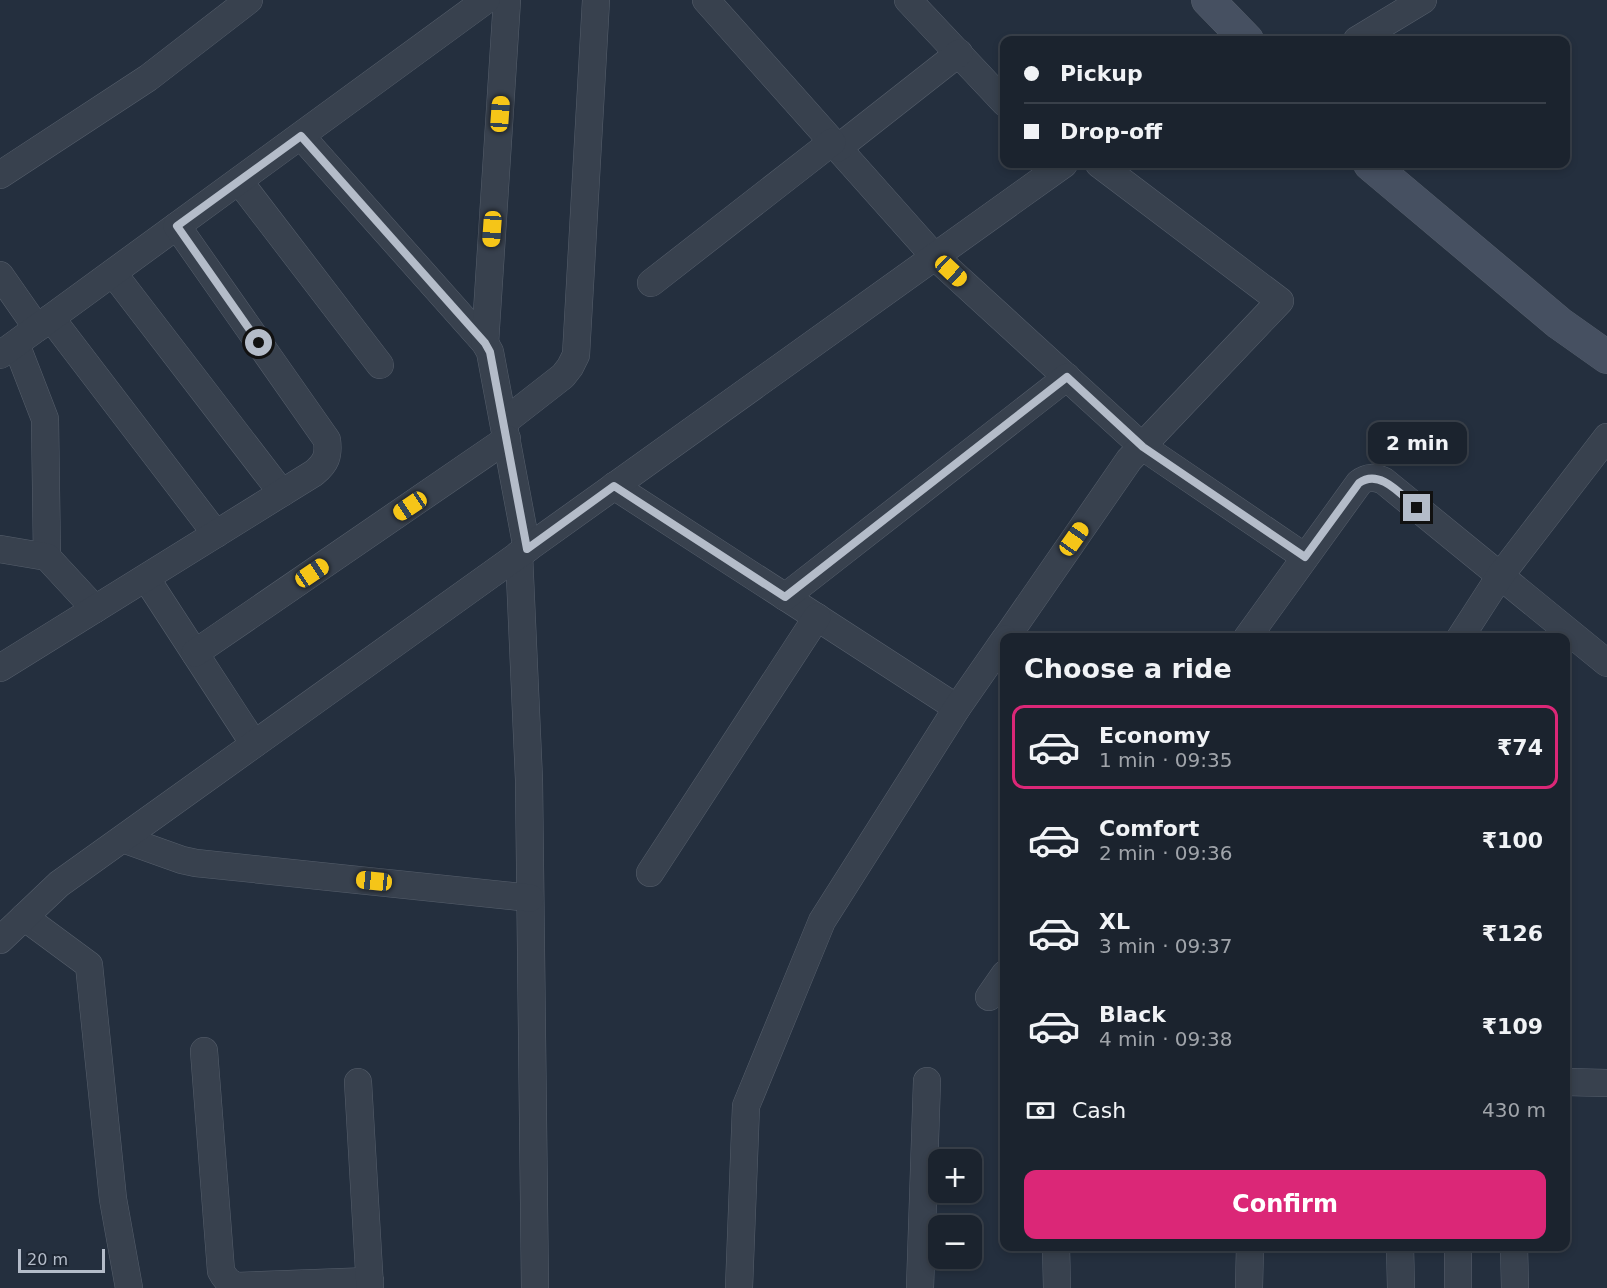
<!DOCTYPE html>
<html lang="en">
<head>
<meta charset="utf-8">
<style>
	:root { --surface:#1b232e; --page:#282f3a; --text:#f1f3f6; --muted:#a0a4aa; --line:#39404a; --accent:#db2777 }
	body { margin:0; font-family:"DejaVu Sans",sans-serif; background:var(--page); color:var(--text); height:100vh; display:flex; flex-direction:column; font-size:22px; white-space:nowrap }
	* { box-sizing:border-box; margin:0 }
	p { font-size:20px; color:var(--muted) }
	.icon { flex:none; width:33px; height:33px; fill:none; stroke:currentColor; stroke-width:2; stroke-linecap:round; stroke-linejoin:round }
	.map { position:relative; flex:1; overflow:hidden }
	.details { position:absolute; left:1000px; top:633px; width:570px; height:618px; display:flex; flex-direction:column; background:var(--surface); border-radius:12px; box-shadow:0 3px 9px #0003,0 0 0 2px var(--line) }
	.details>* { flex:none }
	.hud { position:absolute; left:1000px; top:36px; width:570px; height:132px; border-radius:12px; box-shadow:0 3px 9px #0003,0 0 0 2px var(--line); display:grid; align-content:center; height:132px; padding:0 24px; background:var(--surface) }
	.controls { position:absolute; left:928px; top:1149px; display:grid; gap:12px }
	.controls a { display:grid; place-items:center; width:54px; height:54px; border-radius:12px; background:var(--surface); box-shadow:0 3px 9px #0003,0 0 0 2px var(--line); font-size:30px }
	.scale { position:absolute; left:18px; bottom:15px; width:87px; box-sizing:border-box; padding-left:6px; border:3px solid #b4bcc9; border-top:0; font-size:16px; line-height:21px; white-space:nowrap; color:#b4bcc9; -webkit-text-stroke:4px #1d2633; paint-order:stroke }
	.end { position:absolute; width:27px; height:27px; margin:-14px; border:8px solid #b4bcc9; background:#111; box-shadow:0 0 0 3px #111 }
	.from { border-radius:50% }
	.bubble { position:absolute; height:42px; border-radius:12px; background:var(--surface); box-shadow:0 3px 9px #0003,0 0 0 2px var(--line); font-size:20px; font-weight:800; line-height:42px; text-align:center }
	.car { position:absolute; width:18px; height:36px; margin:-18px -9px; border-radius:8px; box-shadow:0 0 4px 2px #0007; background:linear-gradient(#f5c518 24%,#345 0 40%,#f5c518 0 76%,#345 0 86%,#f5c518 0) }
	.hud b { display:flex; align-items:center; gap:21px; height:57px; font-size:22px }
	.hud b+b { border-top:2px solid var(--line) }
	.hud i { width:15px; height:15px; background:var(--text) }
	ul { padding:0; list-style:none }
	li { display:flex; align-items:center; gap:18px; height:84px; margin:0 12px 9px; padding:0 12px; border:3px solid transparent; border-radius:12px }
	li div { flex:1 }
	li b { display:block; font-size:22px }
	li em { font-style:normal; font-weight:800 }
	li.current { border-color:var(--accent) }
	li>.icon { width:54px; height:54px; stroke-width:1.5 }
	h2 { padding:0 24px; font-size:27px; line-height:72px }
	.pay { display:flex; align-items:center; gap:15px; height:66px; padding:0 24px; font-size:22px }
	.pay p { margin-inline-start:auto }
	.button { display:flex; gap:12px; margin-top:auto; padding:12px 24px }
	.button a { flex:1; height:69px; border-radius:12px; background:var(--accent); color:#fff; font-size:24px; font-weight:800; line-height:69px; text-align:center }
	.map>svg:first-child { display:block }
</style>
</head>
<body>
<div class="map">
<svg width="1607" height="1288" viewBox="0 0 1607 1288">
	<rect width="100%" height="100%" fill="#242f3e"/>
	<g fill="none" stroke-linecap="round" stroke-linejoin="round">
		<defs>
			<g id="street">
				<polyline points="706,0 934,256 1143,447 1305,557"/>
				<polyline points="908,0 1005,103"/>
				<polyline points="1357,40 1423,0"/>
				<polyline points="301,136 485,343 490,352 527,549"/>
				<polyline points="838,148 959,53"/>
				<polyline points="0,175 148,78 249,0"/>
				<polyline points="239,181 380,365"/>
				<polyline points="113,273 282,493"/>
				<polyline points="0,275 37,328"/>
				<polyline points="651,283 832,142"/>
				<polyline points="51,318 216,534"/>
				<polyline points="485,343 507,0"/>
				<polyline points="16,344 45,419 47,557"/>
				<polyline points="0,355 486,0"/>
				<polyline points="504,422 563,376 570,367 576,355 596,0"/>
				<polyline points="614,486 957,708"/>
				<polyline points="0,549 47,557 95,609"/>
				<polyline points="519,554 529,780 535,1288"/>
				<polyline points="146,578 254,744"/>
				<polyline points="785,597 1067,377"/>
				<polyline points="1006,638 1129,460 1280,301 1099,164"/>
				<path d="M 1247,638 L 1359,483 C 1368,476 1374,477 1384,481 L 1607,663"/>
				<polyline points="1460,638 1500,576 1607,437"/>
				<polyline points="195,653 507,439"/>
				<path d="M 0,668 L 314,473 C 326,463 329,456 327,440 L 177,226"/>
				<polyline points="123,839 182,860 196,863 530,898"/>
				<polyline points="650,873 817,617"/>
				<polyline points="24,917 89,965 113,1199 129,1288"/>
				<polyline points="0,940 59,884 1064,164"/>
				<polyline points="989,997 1005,974"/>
				<path d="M 204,1051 L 221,1271 C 225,1279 229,1283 237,1286 L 370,1281"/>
				<polyline points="358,1082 370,1288"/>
				<polyline points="1566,1082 1607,1083"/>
				<polyline points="1056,1246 1057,1288"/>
				<polyline points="1400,1246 1401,1288"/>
				<polyline points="1514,1246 1515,1288"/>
				<polyline points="739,1288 746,1106 822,921 957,708 1005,639"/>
				<polyline points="920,1288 927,1081"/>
				<polyline points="1249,1288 1250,1246"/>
				<polyline points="1458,1288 1458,1246"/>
			</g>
			<g id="secondary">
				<polyline points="1208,0 1247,40"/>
				<polyline points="1370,164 1559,323 1607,357"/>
			</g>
		</defs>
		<use href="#street" stroke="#565f6c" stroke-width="28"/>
		<use href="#secondary" stroke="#565f6c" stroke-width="34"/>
		<use href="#street" stroke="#38414e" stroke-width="27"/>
		<use href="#secondary" stroke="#465061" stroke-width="33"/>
	</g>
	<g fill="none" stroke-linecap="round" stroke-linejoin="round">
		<path stroke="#b4bcc9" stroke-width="8" d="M 259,343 L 177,226 L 301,136 L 485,343 L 490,352 L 527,549 L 614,486 L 785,597 L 1067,377 L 1143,447 L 1305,557 L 1359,483 C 1380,468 1401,495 1417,508"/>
	</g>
</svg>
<div class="controls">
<a>+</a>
<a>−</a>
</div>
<div class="scale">20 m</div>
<i class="end from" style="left:259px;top:343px"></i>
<i class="end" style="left:1417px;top:508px"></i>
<div class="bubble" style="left:1368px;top:422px;width:99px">2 min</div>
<i class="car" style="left:500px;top:114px;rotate:4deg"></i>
<i class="car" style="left:492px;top:229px;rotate:184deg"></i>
<i class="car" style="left:951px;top:271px;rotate:133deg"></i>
<i class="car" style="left:410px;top:506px;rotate:236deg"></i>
<i class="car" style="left:1074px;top:539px;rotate:35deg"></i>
<i class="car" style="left:312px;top:573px;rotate:56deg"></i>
<i class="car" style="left:374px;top:881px;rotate:276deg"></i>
<div class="hud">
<b><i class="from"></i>Pickup</b>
<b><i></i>Drop-off</b>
</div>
<section class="details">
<h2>Choose a ride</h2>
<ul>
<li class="current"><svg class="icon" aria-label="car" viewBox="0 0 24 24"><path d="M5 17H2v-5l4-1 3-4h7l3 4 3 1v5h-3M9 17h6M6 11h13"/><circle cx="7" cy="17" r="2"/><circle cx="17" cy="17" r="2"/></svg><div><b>Economy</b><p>1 min · 09:35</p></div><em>₹74</em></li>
<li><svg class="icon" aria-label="car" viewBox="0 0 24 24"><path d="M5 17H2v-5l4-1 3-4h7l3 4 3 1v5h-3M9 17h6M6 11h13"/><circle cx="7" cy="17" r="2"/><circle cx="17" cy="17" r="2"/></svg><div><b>Comfort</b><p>2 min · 09:36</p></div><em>₹100</em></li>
<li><svg class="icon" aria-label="car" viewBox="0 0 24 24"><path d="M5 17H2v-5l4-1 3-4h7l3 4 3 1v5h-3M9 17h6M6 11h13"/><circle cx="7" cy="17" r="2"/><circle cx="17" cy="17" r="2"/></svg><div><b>XL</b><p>3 min · 09:37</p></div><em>₹126</em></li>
<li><svg class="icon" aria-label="car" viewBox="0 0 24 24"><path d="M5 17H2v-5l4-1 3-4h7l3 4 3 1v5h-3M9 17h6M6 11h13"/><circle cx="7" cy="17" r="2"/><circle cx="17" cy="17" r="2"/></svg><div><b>Black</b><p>4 min · 09:38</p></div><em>₹109</em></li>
</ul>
<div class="pay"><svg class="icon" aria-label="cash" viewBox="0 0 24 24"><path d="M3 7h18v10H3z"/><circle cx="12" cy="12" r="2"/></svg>Cash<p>430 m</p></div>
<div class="button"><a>Confirm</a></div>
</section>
</div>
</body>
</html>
